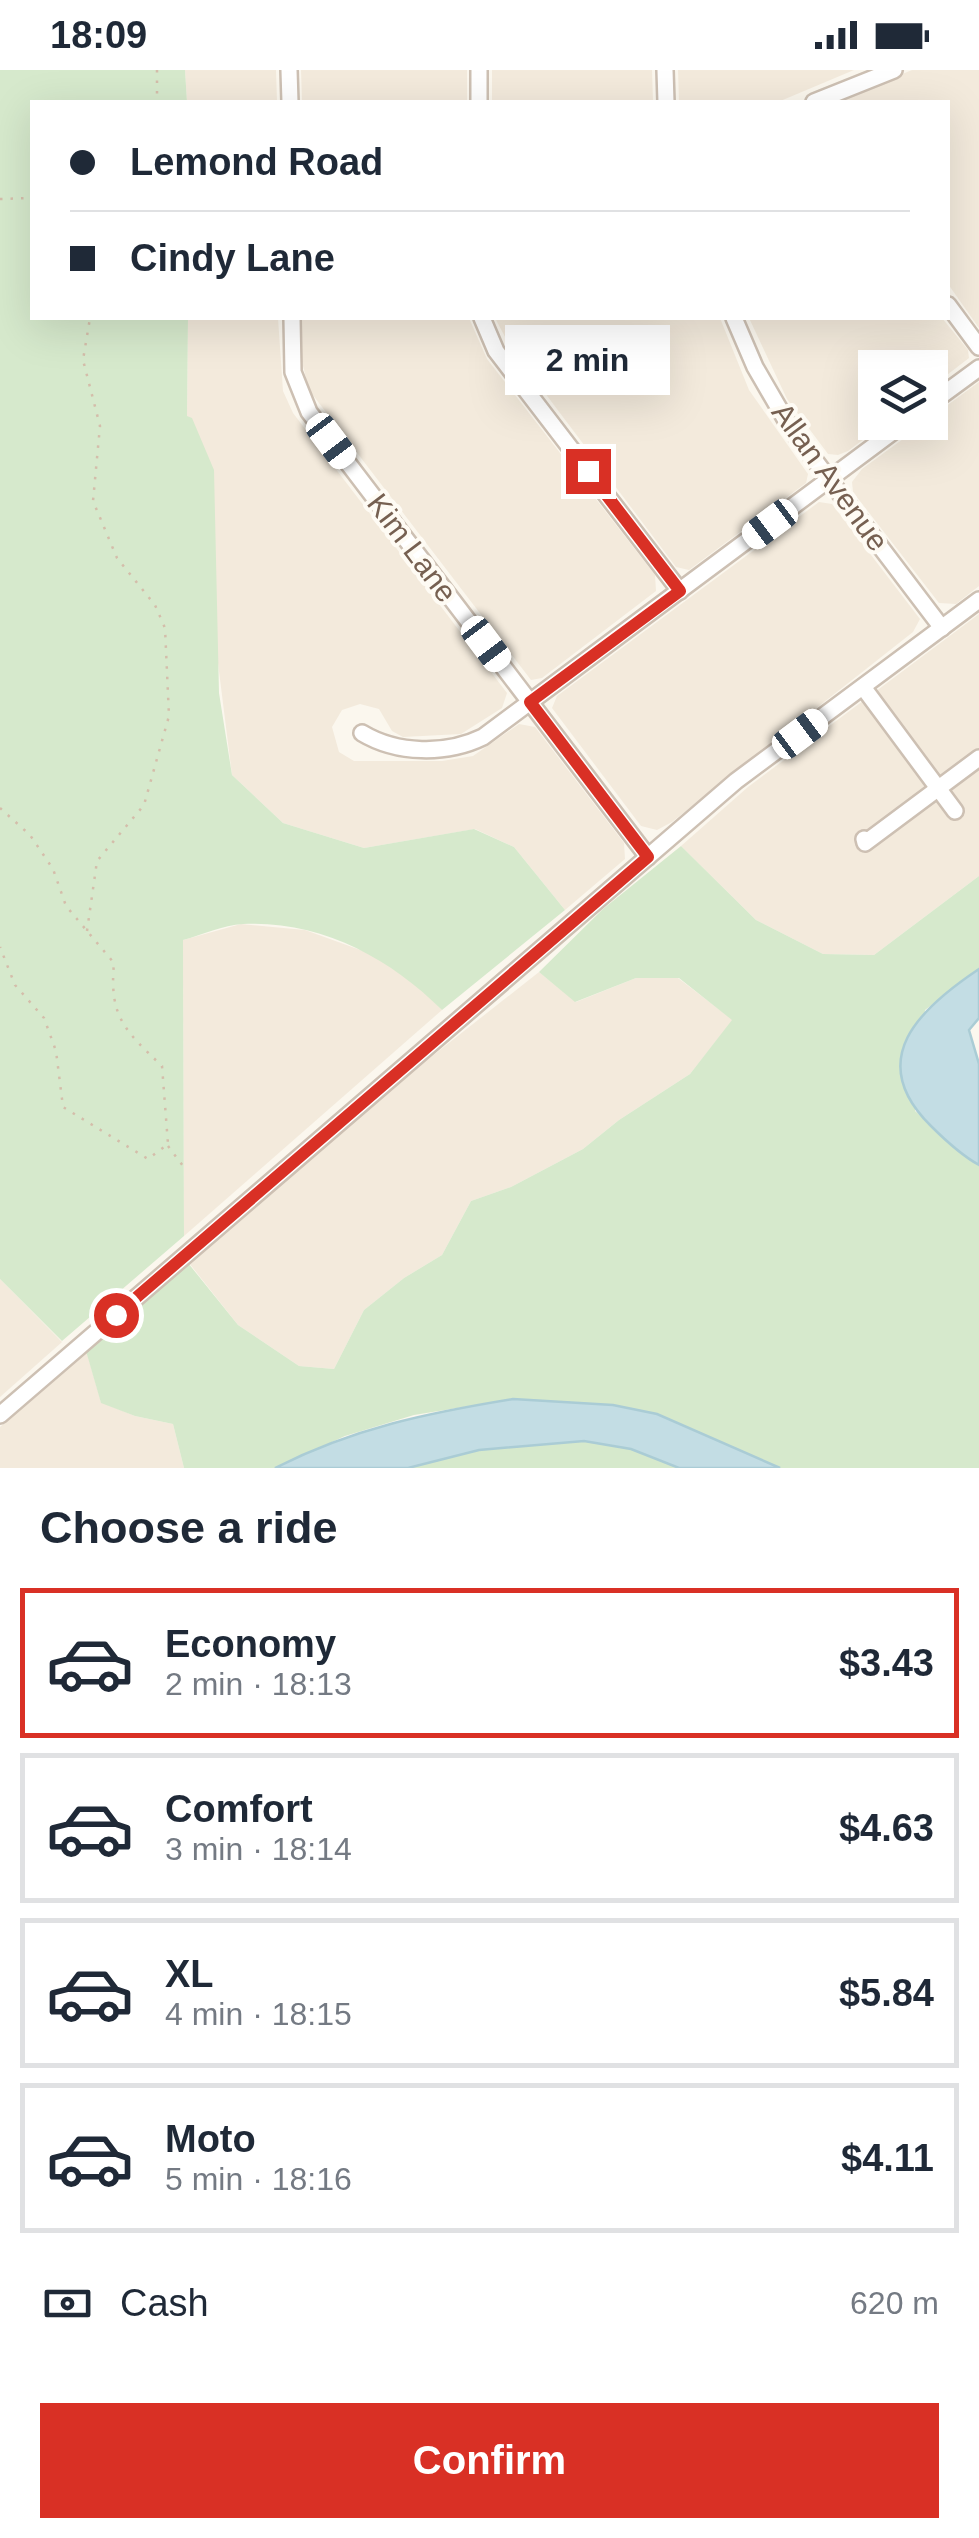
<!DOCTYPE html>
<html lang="en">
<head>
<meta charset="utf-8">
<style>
	:root { --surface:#fff; --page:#f6f6f7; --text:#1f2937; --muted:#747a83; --line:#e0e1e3; --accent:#d93025 }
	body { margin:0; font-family:Helvetica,sans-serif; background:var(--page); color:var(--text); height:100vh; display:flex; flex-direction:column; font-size:38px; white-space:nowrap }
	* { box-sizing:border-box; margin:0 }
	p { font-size:32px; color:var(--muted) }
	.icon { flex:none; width:55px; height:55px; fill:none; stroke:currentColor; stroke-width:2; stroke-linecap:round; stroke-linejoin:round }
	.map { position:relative; height:1398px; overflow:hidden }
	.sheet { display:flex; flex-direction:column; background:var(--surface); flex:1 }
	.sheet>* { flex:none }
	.top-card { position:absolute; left:30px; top:30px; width:920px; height:220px; border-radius:0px; box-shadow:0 10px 40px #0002; display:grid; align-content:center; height:220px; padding:0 40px; background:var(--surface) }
	.buttons { position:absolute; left:858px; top:280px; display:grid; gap:20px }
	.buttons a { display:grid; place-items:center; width:90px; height:90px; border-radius:0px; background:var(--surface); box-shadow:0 10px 40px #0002; font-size:50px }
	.end { position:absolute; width:45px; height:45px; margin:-22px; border:12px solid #d93025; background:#fff; box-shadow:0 0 0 5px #fff }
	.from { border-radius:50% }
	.bubble { position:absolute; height:70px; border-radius:0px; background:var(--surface); box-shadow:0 10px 40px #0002; font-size:32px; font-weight:700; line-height:70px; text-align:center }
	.car { position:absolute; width:30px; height:60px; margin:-30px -15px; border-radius:12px; box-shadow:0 0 8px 2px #0007; background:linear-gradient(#fff 24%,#345 0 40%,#fff 0 76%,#345 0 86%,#fff 0) }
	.top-card b { display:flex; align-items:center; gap:35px; height:95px; font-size:38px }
	.top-card b+b { border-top:2px solid var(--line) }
	.top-card i { width:25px; height:25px; background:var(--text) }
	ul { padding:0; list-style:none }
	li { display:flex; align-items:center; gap:30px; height:150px; margin:0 20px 15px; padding:0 20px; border:5px solid var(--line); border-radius:0px }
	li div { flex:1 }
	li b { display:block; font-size:38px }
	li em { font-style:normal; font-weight:700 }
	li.on { border-color:var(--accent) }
	li>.icon { width:90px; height:90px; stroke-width:1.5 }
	h2 { padding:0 40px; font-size:45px; line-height:120px }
	.pay { display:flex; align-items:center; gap:25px; height:110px; padding:0 40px; font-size:38px }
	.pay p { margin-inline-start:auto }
	.button { display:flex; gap:20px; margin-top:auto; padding:20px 40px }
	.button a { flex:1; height:115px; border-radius:0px; background:var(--accent); color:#fff; font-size:40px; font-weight:700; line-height:115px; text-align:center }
	.status { display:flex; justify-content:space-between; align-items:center; height:70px; padding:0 50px; background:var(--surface); direction:ltr }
	.status svg { height:28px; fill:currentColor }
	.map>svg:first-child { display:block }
</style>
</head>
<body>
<div class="status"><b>18:09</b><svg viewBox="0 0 49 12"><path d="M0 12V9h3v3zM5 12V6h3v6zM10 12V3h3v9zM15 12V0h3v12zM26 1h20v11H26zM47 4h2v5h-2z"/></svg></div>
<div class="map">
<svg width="979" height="1398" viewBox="0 0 979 1398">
	<rect width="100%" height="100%" fill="#fbf7ee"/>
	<g fill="#f3eadc">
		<polygon points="185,0 276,0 277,32 187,32"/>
		<polygon points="301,0 467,0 467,32 302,32"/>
		<polygon points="492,0 652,0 653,32 492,32"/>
		<polygon points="678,0 854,0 778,32 679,32"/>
		<polygon points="912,0 979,0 979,258 948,214 948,32 835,32"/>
		<polygon points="188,248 278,248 283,321 293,343 507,623 502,638 461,664 403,667 392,661 379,639 360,634 342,640 332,657 339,682 354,691 442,691 473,686 519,654 535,657 624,773 625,789 565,840 514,777 475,759 364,778 283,753 232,705 187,346"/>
		<polygon points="302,248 469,248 487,289 655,505 656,521 542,608 531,610 309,320 302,292"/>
		<polygon points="495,248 720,248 749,320 808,404 806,413 689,500 676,497 511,278"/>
		<polygon points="749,248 942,248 968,280 969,288 930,318 930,298 875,298 875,352 885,353 848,381 838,385 828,384 787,329"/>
		<polygon points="979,312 979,516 956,534 939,533 853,422 852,412 862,399 925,353 930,352 930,348"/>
		<polygon points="819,432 832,434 920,549 913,562 672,752 657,760 641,756 552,638 557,626"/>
		<polygon points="979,544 979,806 874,885 823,884 756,850 681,776 748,717"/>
		<polygon points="241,854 305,860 377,886 413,910 442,940 184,1166 183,870"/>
		<polygon points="539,902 576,932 636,908 678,908 733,950 690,1004 619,1050 583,1079 511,1117 471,1131 442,1185 404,1208 364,1240 334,1299 299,1296 238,1255 189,1193 417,998"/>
		<polygon points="0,1209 62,1272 0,1327"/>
		<polygon points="86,1280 101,1332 135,1346 173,1354 184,1398 0,1398 0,1357"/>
	</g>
	<g fill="#d6e9cc">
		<path d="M 0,0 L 185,0 L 187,32 L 32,32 L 32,248 L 188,248 L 187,346 L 192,348 L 214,400 L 219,623 L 232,705 L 283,753 L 364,778 L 474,759 L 514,777 L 565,840 L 442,940 C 390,888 320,850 243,854 C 223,855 202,865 183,870 L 184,1166 L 62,1271 L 0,1209 Z"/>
		<polygon points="681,776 756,850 823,884 874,885 979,806 979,899 925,940 915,1041 979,1095 979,1398 780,1398 703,1364 513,1329 414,1345 345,1366 275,1398 184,1398 173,1354 135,1346 101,1333 86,1281 188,1193 238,1255 299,1296 334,1299 364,1240 404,1208 442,1185 471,1131 511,1117 583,1079 619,1050 690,1004 732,950 679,908 636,908 575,932 539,902 603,839"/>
		<polygon points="584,1371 631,1379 679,1398 408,1398 479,1380"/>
	</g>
	<g fill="#c3dde4" stroke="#aaccd5" stroke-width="2.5">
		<path d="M 979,899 L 979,948 L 969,960 L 979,994 L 979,1095 C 961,1085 945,1070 931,1056 C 864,990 919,939 979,899 Z"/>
		<path d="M 513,1329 L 613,1335 L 657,1344 L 780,1398 L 679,1398 L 631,1379 L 584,1371 L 479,1380 L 408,1398 L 275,1398 C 354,1358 427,1343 513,1329 Z"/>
	</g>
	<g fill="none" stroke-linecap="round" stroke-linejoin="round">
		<defs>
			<g id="minor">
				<polyline points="289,0 290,32"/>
				<polyline points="479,0 479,32"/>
				<polyline points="665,0 666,32"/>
				<polyline points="814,32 894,0"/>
				<polyline points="948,235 979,277"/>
				<polyline points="292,248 293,302 309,342 648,787"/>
				<polyline points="482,248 496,281 680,521"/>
				<polyline points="734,248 755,297 791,359 942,558"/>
				<polyline points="930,334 979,298"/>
				<polyline points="863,617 955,741"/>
				<path d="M 362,663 C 397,684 446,685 483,667 L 906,352"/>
				<polyline points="864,769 865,773 979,688"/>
				<polyline points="0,1345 736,711 979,530"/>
			</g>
		</defs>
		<use href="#minor" stroke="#cdc0b3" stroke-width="20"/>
		<g stroke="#d4bdaa" stroke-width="2.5" stroke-dasharray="2.5 8" stroke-linecap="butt">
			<polyline points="157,0 157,32"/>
			<polyline points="0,129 32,128"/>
			<path d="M 0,738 L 30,765 L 53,799 L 66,836 L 114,893 C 109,946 124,960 162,996 L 168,1074 L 148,1089 L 63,1037 L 56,981 L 44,948 L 15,915 L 0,877"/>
			<polyline points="87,861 97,791 144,735 169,646 165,558 155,535 117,488 93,431 100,356 83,290 90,248"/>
			<polyline points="168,1076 186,1100"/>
		</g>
		<use href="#minor" stroke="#fff" stroke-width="15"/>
	</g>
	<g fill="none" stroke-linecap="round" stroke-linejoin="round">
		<polyline stroke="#d93025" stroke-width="12" points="116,1245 648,787 530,632 680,521 588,401"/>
	</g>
	<g text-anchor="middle" stroke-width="8" stroke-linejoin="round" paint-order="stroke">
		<g font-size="30" fill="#766051" stroke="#fefbf4">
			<text transform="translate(830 407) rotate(54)" y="10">Allan Avenue</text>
			<text transform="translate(412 478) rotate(53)" y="10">Kim Lane</text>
		</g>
	</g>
</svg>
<div class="buttons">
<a><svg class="icon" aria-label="layers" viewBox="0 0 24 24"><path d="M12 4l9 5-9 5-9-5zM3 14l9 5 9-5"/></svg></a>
</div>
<i class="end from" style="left:116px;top:1245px"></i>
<i class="end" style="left:588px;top:401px"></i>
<div class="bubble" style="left:505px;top:255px;width:165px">2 min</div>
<i class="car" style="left:331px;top:371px;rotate:143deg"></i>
<i class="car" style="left:770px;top:454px;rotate:233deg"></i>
<i class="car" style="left:486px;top:574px;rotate:143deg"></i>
<i class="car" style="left:800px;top:664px;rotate:53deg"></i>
<div class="top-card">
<b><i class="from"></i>Lemond Road</b>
<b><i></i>Cindy Lane</b>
</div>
</div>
<section class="sheet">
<h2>Choose a ride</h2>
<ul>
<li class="on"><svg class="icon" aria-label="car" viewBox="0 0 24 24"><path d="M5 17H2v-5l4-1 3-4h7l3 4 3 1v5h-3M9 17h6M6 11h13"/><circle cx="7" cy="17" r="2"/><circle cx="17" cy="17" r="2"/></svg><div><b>Economy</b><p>2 min · 18:13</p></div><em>$3.43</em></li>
<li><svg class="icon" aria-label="car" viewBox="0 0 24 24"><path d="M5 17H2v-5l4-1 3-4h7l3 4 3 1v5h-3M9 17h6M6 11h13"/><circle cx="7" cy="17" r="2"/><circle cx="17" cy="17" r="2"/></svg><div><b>Comfort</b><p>3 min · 18:14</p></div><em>$4.63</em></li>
<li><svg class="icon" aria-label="car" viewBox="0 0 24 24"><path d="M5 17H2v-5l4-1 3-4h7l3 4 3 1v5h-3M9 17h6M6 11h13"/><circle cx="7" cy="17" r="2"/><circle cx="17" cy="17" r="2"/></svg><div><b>XL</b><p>4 min · 18:15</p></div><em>$5.84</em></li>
<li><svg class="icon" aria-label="car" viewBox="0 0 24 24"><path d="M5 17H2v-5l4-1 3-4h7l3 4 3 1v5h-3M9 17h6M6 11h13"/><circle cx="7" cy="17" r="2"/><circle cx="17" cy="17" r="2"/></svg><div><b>Moto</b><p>5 min · 18:16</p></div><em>$4.11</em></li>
</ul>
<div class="pay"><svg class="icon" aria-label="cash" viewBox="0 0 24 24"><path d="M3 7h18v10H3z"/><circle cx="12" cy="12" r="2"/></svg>Cash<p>620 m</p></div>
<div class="button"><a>Confirm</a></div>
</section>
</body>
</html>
